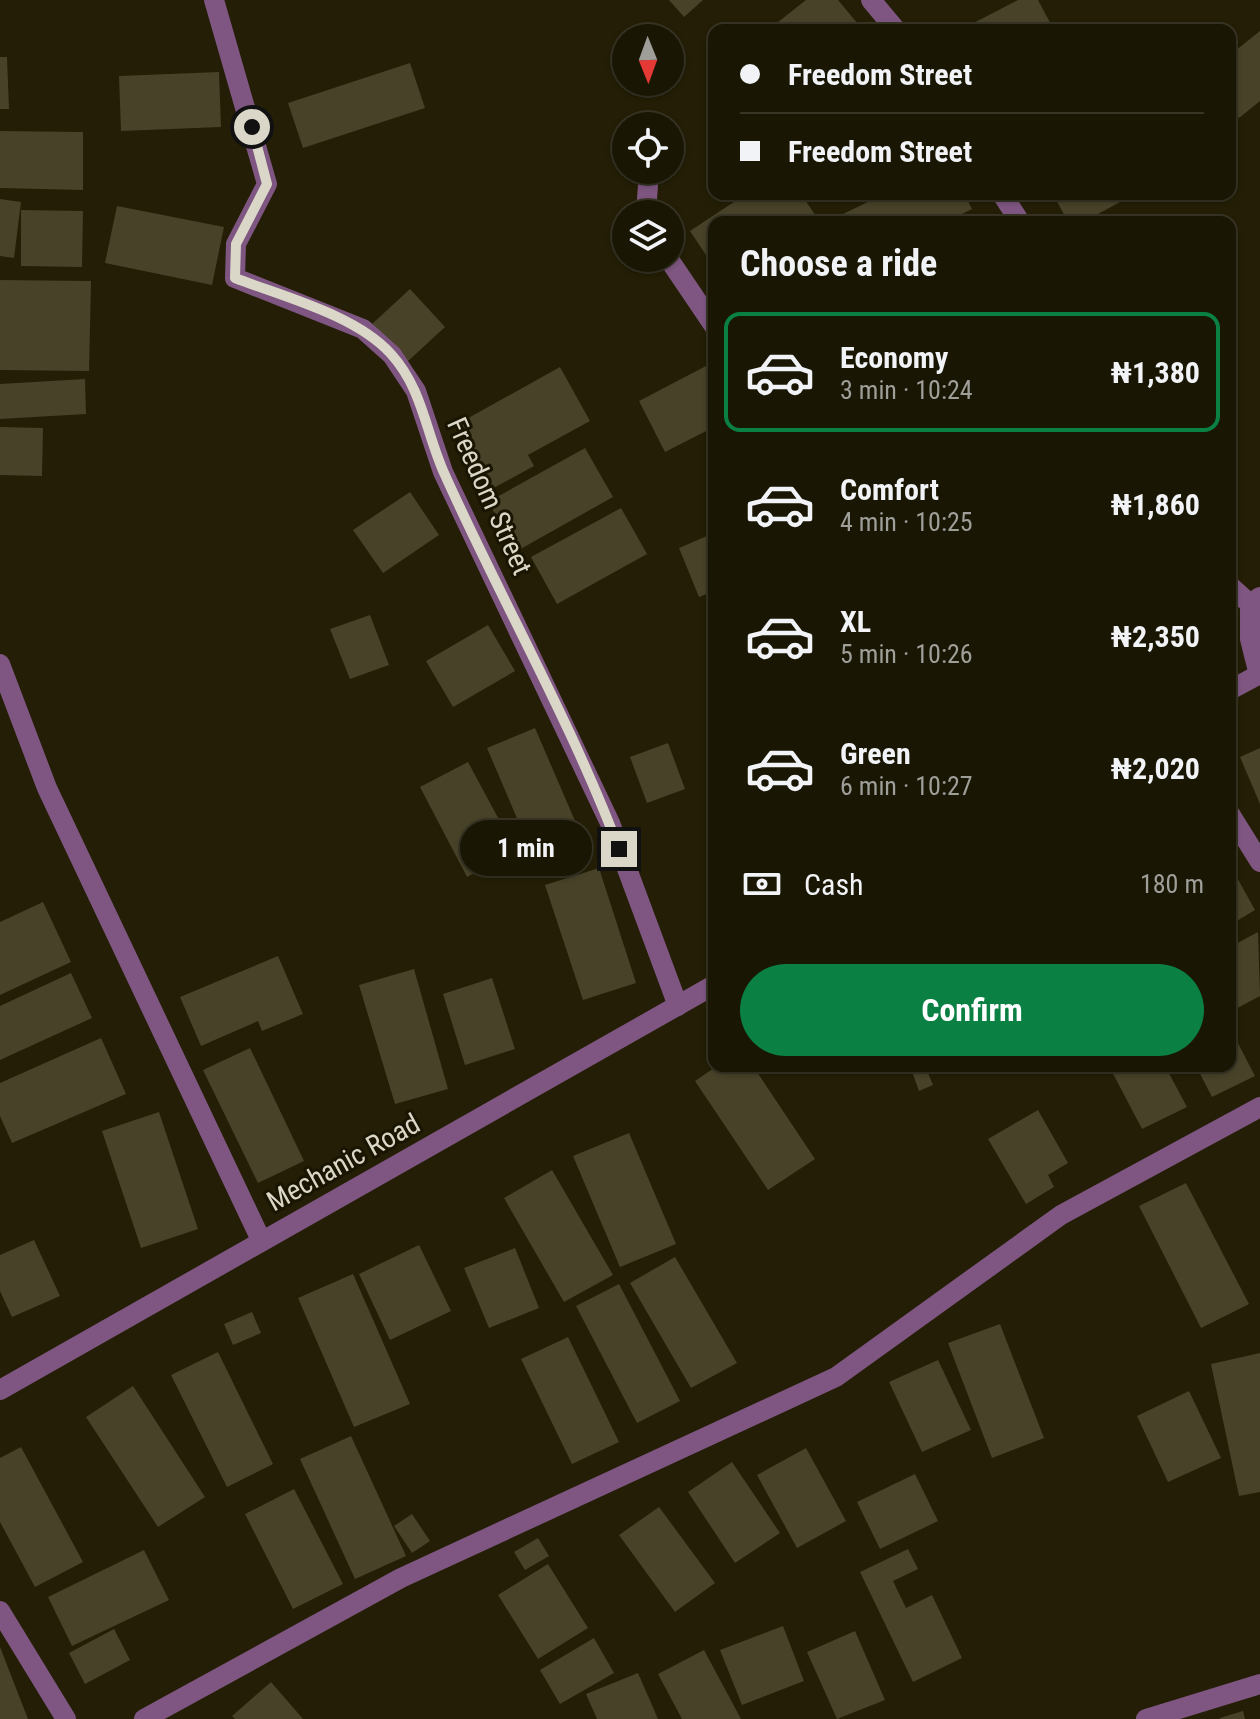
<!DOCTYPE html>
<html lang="en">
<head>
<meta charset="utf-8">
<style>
	:root { --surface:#1a1604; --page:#231f0e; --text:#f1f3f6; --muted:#9f9f9a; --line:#383526; --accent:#0b8043 }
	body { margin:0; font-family:"Roboto Condensed",sans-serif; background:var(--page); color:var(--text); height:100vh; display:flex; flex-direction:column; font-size:30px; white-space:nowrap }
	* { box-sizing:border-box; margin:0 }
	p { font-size:26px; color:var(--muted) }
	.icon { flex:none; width:44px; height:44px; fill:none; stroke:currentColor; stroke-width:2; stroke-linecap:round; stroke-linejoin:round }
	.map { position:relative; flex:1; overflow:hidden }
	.drawer { position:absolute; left:708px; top:216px; width:528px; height:856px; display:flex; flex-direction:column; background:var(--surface); border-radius:16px; box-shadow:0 2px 6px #0004,0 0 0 2px var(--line) }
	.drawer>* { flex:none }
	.top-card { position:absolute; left:708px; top:24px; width:528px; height:176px; border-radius:16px; box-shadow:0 2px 6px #0004,0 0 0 2px var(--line); display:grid; align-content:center; height:176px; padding:0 32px; background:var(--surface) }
	.needle { width:52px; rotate:179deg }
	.controls { position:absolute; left:612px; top:24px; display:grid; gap:16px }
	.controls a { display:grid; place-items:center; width:72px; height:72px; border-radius:50%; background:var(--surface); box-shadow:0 2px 6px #0004,0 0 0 2px var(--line); font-size:40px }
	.end { position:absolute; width:36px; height:36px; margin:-18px; border:10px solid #dad7c8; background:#111; box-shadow:0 0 0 4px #111 }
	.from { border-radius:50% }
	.bubble { position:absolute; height:56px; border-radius:28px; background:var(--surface); box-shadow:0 2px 6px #0004,0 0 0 2px var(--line); font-size:26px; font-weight:700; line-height:56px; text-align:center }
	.top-card b { display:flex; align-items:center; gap:28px; height:76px; font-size:30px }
	.top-card b+b { border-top:2px solid var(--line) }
	.top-card i { width:20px; height:20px; background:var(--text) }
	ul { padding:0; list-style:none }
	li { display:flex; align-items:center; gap:24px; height:120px; margin:0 16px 12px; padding:0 16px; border:4px solid transparent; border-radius:16px }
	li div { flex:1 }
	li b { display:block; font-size:30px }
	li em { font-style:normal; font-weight:700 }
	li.current { border-color:var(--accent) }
	li>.icon { width:72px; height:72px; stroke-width:1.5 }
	h2 { padding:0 32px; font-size:36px; line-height:96px }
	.pay { display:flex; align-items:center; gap:20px; height:88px; padding:0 32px; font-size:30px }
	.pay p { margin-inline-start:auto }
	.cta { display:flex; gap:16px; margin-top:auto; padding:16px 32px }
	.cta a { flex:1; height:92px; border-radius:48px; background:var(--accent); color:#fff; font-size:32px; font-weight:700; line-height:92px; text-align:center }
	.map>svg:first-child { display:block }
</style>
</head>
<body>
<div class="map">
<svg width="1260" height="1719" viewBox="0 0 1260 1719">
	<rect width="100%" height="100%" fill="#231e05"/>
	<g fill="#474228">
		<polygon points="669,0 703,0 684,17"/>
		<polygon points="806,0 838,0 863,30 768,30"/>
		<polygon points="1018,0 1038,0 1054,30 960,30"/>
		<polygon points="1260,31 1260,101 1239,118 1230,107 1230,55"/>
		<polygon points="0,57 7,57 9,109 0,109"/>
		<polygon points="410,63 425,108 303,148 288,103"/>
		<polygon points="219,72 221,127 121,131 119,76"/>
		<polygon points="0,131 83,132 83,190 0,188"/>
		<polygon points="746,194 801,194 820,222 714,222 714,267 690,231"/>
		<polygon points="884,194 964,194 972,209 946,222 841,222 839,216"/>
		<polygon points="1053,194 1135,194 1083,222 1068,222"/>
		<polygon points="0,199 21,202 14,258 0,256"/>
		<polygon points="117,206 224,227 212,285 105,263"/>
		<polygon points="21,210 83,211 82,267 21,266"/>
		<polygon points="0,280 91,281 89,371 0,370"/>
		<polygon points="410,289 445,327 407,362 372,324"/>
		<polygon points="706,366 714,380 714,427 665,452 639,401"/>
		<polygon points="560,367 590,421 528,455 534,466 490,490 454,426"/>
		<polygon points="85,379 86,414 0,419 0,384"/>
		<polygon points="0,427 43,428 42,476 0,475"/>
		<polygon points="585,448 613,497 517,551 488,502"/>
		<polygon points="410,492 439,535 383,573 353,530"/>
		<polygon points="621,508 647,554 557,604 531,557"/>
		<polygon points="714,533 714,591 699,597 679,548"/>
		<polygon points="370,615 389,665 350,679 330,629"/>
		<polygon points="488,625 515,671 453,707 426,661"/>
		<polygon points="535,728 585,844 537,865 487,748"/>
		<polygon points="668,743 685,789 647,803 630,757"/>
		<polygon points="1260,748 1260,804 1240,757"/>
		<polygon points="468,762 516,851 467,877 420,787"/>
		<polygon points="1230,865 1255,910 1230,925"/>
		<polygon points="599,868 636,983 583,1000 545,885"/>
		<polygon points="43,902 71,962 0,995 0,922"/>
		<polygon points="1258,932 1260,996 1230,1012 1230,947"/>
		<polygon points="278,956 303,1014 262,1031 258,1021 201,1046 180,997"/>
		<polygon points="414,969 448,1089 395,1104 359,985"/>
		<polygon points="71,973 92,1018 0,1060 0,1006"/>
		<polygon points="492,978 515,1049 465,1065 443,994"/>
		<polygon points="1230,1028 1255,1076 1212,1097 1196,1066 1230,1066"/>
		<polygon points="101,1038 126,1094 12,1143 0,1116 0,1083"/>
		<polygon points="250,1048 304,1161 258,1183 203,1070"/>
		<polygon points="717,1066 753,1066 815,1159 768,1190 695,1081"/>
		<polygon points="910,1066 925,1066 933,1085 919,1091"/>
		<polygon points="1109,1066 1165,1066 1187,1107 1142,1129"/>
		<polygon points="1038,1110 1068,1163 1048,1175 1054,1187 1026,1204 988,1139"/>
		<polygon points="159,1112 198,1229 141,1248 102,1131"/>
		<polygon points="629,1133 676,1244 620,1267 573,1156"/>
		<polygon points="552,1170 613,1275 564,1302 504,1198"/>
		<polygon points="1186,1183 1249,1304 1201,1328 1139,1206"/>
		<polygon points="34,1240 60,1296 12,1317 0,1291 0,1255"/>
		<polygon points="419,1245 451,1311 390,1340 359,1274"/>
		<polygon points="515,1248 539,1308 489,1328 464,1268"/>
		<polygon points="675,1257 737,1363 691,1388 630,1283"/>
		<polygon points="353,1274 410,1404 354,1427 298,1298"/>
		<polygon points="619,1284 680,1401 637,1423 576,1306"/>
		<polygon points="252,1312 261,1333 233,1345 224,1324"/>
		<polygon points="1000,1324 1044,1438 992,1458 948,1343"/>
		<polygon points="568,1337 619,1442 572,1464 521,1359"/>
		<polygon points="218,1352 273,1464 227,1487 171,1375"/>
		<polygon points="1260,1353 1260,1492 1239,1496 1211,1364"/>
		<polygon points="938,1360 971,1430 922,1452 889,1382"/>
		<polygon points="133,1386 205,1497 158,1527 86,1417"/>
		<polygon points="1189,1391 1221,1458 1168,1482 1137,1416"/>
		<polygon points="351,1436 406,1556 355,1579 300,1459"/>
		<polygon points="21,1447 83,1562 35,1587 0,1522 0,1458"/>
		<polygon points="806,1448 846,1521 797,1548 757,1475"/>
		<polygon points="732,1462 780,1533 735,1563 688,1492"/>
		<polygon points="915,1474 938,1521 880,1549 857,1502"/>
		<polygon points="294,1489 343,1584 293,1609 245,1514"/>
		<polygon points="659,1507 715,1583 675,1612 619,1535"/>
		<polygon points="412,1514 430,1541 412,1553 394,1526"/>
		<polygon points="538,1538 549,1556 525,1570 514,1552"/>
		<polygon points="908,1549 918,1569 893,1581 906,1608 932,1595 962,1658 913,1682 860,1572"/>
		<polygon points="144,1550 169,1600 72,1646 48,1597"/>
		<polygon points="548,1564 588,1628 538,1659 498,1595"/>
		<polygon points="783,1626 804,1681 742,1705 720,1650"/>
		<polygon points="114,1629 130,1660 85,1684 69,1653"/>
		<polygon points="855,1631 885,1700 837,1719 807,1652"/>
		<polygon points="594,1638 614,1673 560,1704 540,1670"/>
		<polygon points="0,1647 28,1719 0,1719"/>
		<polygon points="704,1650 741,1719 682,1719 658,1674"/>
		<polygon points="638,1673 658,1719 597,1719 586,1694"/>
		<polygon points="271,1682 303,1719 235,1719 232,1716"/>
		<polygon points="1243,1711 1245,1719 1220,1719 1220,1718"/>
	</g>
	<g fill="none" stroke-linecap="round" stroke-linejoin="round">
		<g stroke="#7e5681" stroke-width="20">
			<polyline points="214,0 267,184 236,244 235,278 363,329 392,355 416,391 443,472 610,823 678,1006"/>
			<polyline points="871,0 896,30"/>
			<polyline points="1002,194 1020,222"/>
			<polyline points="646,214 649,170"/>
			<polyline points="668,258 714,326"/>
			<polyline points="1230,586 1250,604 1260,603"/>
			<polyline points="0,664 47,788 261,1240"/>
			<polyline points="1259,675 1250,639 1250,604 1260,597"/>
			<polyline points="1230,690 1260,674"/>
			<polyline points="1230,814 1260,862"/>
			<polyline points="0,1390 714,985"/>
			<polyline points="0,1611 66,1719"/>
			<polyline points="144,1719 401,1578 836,1377 1061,1215 1260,1107"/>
			<polyline points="1146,1719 1260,1684"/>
		</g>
	</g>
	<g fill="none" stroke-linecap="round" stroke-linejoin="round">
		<path stroke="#dad7c8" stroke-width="10" d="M 252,127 L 267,184 L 236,244 L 235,278 C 284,297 356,315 391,354 C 423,389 426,434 445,475 C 501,600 571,721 619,849"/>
	</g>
	<g text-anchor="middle" stroke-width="6" stroke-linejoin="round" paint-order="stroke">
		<g font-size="28" fill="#dad7c8" stroke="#1a1500">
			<text transform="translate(490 496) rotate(66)" y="10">Freedom Street</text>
			<text transform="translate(343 1162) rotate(-29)" y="10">Mechanic Road</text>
		</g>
	</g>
</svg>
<div class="controls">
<a><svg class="needle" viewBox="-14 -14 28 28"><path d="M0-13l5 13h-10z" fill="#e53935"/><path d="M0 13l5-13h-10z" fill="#9f9f9a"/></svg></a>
<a><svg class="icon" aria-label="locate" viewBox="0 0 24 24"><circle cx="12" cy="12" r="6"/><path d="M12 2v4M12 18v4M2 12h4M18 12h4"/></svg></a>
<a><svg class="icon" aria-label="layers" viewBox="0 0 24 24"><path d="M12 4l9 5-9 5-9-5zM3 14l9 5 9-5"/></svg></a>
</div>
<i class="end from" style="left:252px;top:127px"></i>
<i class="end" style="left:619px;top:849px"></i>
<div class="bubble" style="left:460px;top:820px;width:132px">1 min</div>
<div class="top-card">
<b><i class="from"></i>Freedom Street</b>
<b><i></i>Freedom Street</b>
</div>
<section class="drawer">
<h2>Choose a ride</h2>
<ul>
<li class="current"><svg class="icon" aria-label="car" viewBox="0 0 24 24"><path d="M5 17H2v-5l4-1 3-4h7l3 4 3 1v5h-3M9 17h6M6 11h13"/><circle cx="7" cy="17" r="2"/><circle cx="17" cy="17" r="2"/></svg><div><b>Economy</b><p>3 min · 10:24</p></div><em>₦1,380</em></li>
<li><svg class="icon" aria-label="car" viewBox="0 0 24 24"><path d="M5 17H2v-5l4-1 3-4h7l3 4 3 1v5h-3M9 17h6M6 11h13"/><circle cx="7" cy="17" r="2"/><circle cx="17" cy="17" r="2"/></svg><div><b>Comfort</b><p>4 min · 10:25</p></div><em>₦1,860</em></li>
<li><svg class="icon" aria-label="car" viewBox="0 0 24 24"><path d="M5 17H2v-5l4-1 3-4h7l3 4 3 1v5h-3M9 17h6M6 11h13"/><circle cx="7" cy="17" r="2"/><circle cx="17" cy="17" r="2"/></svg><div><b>XL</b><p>5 min · 10:26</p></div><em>₦2,350</em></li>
<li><svg class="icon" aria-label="car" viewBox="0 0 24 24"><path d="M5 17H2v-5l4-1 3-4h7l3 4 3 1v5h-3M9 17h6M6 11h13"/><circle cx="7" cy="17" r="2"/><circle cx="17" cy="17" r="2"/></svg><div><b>Green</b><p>6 min · 10:27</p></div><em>₦2,020</em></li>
</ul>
<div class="pay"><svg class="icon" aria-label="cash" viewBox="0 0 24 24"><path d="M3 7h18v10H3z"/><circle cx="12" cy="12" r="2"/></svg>Cash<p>180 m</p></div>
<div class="cta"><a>Confirm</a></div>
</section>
</div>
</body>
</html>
